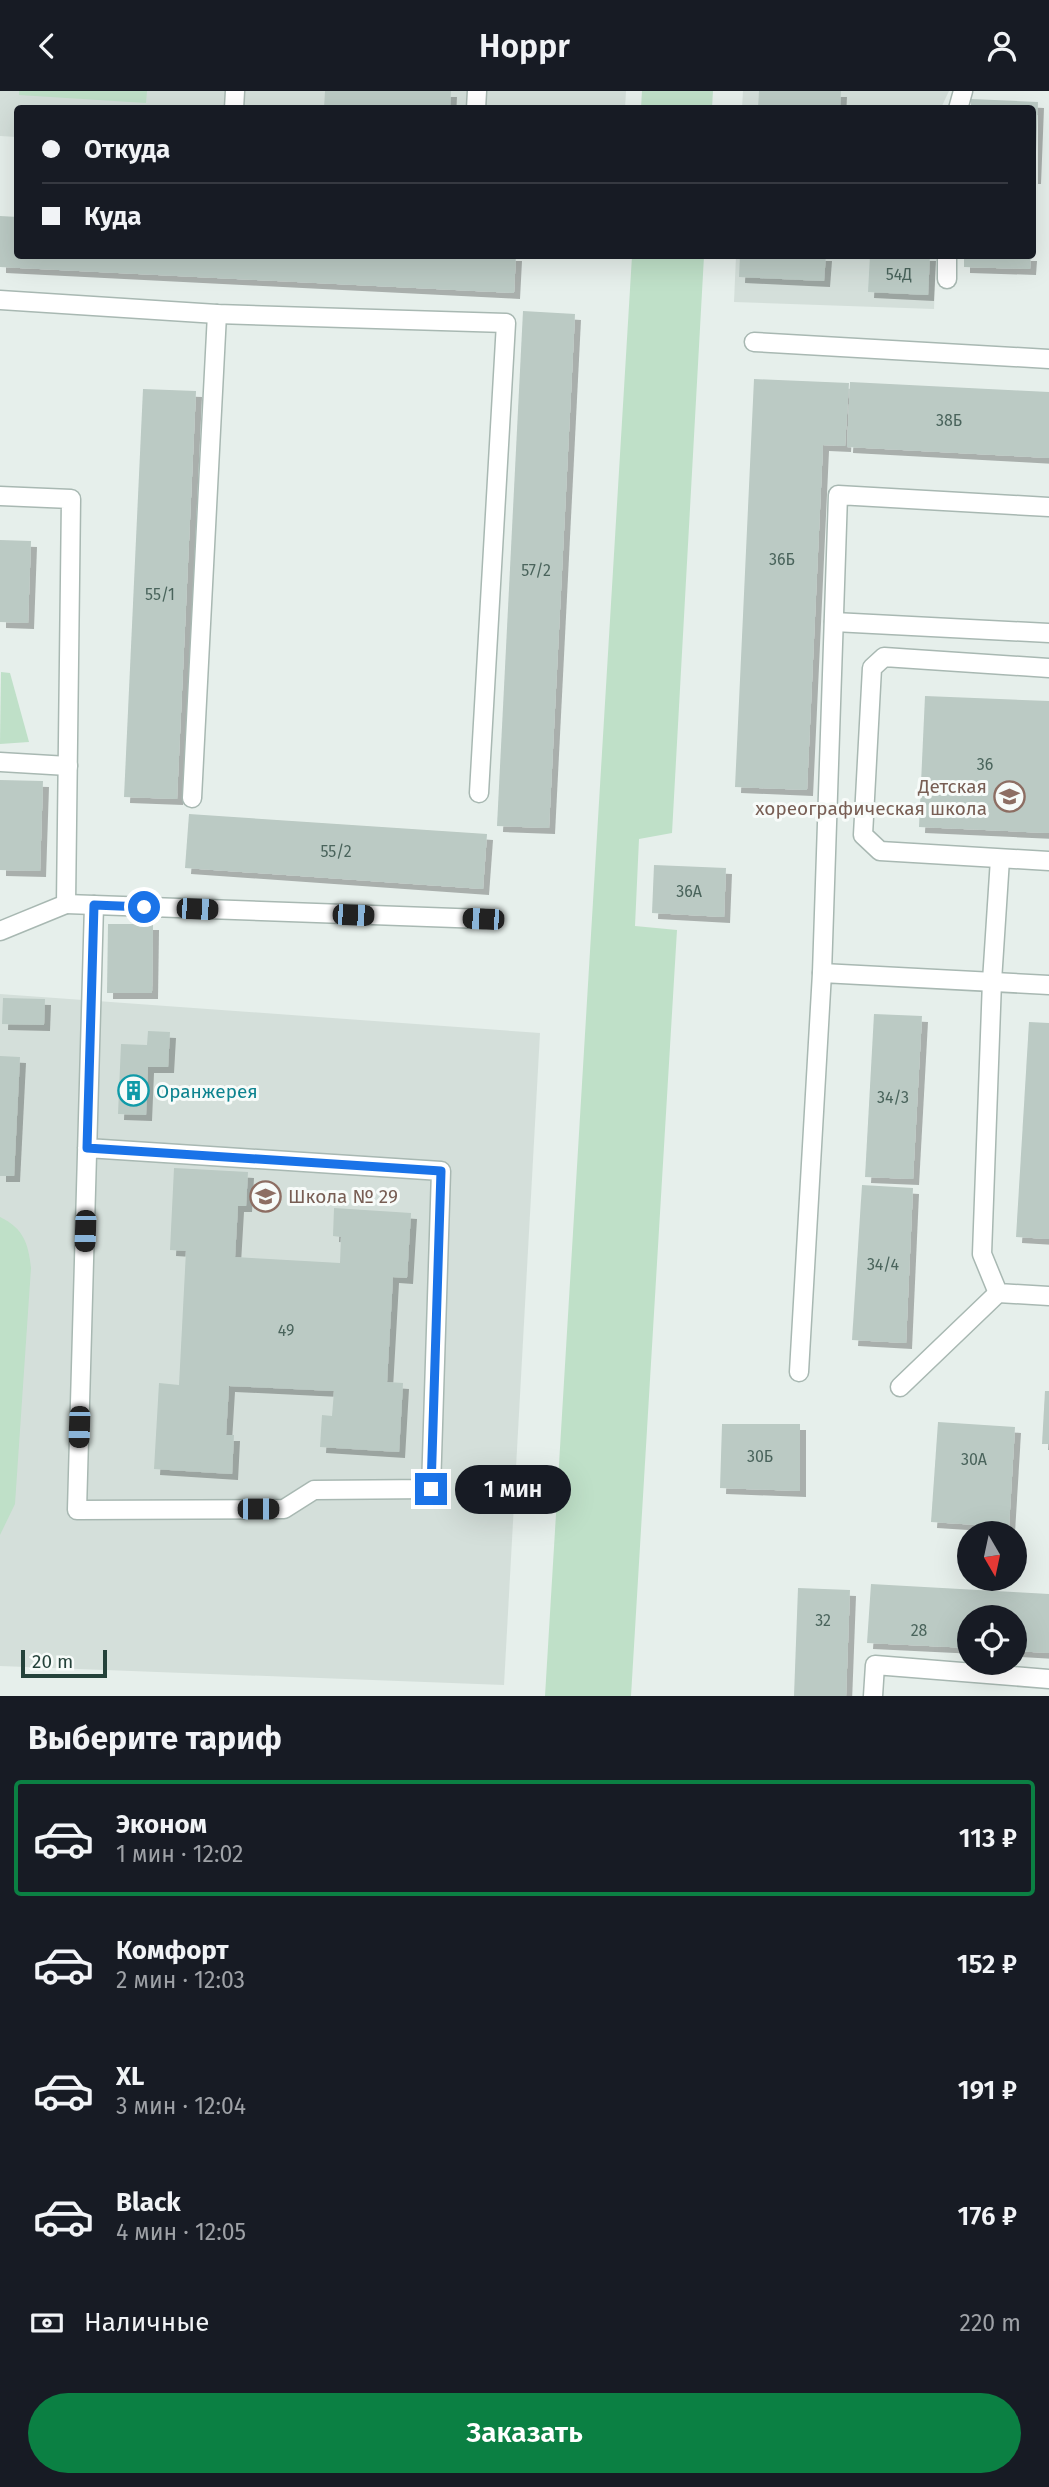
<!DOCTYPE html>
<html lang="ru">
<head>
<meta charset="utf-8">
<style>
	:root { --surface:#171b24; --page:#242831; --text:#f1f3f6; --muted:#9ea1a6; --line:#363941; --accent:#0b8043 }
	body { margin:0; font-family:"Fira Sans",sans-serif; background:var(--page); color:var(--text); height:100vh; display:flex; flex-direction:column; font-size:26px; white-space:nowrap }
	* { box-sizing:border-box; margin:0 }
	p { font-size:23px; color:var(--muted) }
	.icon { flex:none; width:38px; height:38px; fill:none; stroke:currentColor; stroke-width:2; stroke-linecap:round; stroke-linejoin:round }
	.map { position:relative; height:1605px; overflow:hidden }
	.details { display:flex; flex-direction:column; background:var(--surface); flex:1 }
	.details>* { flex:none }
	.guide { position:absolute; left:14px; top:14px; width:1022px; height:154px; border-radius:7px; box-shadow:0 7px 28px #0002; display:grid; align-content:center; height:154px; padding:0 28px; background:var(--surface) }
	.needle { width:46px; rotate:171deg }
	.fabs { position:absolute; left:957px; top:1430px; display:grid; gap:14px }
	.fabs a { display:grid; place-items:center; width:70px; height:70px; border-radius:50%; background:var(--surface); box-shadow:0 7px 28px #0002; font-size:35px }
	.scale { position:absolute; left:21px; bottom:18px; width:86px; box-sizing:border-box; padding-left:7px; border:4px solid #24423a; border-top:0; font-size:19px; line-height:24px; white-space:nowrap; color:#24423a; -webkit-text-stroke:5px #f7fbf9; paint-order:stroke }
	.end { position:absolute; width:32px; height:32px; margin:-16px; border:9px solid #1a73e8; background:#fff; box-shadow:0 0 0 4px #fff }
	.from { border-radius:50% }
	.bubble { position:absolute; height:49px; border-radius:24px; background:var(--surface); box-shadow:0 7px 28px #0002; font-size:23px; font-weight:600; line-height:49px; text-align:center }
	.car { position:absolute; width:21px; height:42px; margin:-21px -10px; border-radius:9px; box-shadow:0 0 5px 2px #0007; background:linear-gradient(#222 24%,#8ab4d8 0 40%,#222 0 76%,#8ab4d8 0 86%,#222 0) }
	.guide b { display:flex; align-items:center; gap:24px; height:66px; font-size:26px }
	.guide b+b { border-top:2px solid var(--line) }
	.guide i { width:18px; height:18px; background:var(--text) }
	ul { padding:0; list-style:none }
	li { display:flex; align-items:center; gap:21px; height:116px; margin:0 14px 10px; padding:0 14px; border:4px solid transparent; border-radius:7px }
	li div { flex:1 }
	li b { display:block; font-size:26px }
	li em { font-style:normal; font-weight:600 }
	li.current { border-color:var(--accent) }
	li>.icon { width:63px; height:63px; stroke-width:1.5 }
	h2 { padding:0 28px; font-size:32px; line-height:84px }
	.pay { display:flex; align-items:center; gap:18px; height:77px; padding:0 28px; font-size:26px }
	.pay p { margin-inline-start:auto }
	.primary-button { display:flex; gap:14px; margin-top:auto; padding:14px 28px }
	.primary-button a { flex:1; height:80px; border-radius:42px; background:var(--accent); color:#fff; font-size:28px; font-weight:600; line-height:80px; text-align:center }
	header { display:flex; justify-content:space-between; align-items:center; height:91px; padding:0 28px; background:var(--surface); font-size:32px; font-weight:600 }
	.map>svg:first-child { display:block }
</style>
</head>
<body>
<header><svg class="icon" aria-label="back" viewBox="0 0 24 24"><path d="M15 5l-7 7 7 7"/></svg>Hoppr<svg class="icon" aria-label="person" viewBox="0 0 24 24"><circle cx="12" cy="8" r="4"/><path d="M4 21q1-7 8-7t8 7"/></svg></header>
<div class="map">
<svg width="1049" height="1605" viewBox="0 0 1049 1605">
	<defs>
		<filter id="shadow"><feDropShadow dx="6" dy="6" stdDeviation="0" flood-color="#0004"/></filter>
	</defs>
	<rect width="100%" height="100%" fill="#e6efeb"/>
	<g fill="#d4dfda">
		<polygon points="0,0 626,0 625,18 18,18 17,46 0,45"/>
		<polygon points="743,0 949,0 941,17 742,18"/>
		<polygon points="736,165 936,165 934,218 734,211"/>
		<polygon points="0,903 540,942 504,1594 0,1575"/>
	</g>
	<g fill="#bfe0c8">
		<polygon points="19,0 147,0 146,12 19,4"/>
		<polygon points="642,0 713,0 712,17 641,17"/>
		<polygon points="632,165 704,165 672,742 639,748 635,835 677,839 631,1605 545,1605"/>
		<polygon points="1,581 10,582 29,651 0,653"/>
		<path d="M 0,1126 C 24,1138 28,1152 31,1177 L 15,1413 L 0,1444 Z"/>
	</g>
	<g fill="#bbcac4" filter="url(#shadow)">
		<polygon points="325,0 451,0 450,18 324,18"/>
		<polygon points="759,0 841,0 840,18 758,18"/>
		<polygon points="971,8 1038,11 1035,87 1032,87 1032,18 971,18"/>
		<polygon points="0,125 18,126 18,164 516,164 514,202 0,176"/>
		<polygon points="740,164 826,164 824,190 739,186"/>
		<polygon points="870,164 930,164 928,204 868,201"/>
		<polygon points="964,164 1031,164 1030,178 964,176"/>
		<polygon points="523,220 575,223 549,737 497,735"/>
		<polygon points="754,288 849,292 845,355 823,354 807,699 735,696"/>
		<polygon points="850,291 1049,301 1049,367 847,356"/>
		<polygon points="143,298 196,300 177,708 124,706"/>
		<polygon points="0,449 31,450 28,532 0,531"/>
		<polygon points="925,605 1049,610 1049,742 919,736"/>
		<polygon points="0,689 43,690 40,780 0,779"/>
		<polygon points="189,723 487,743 483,798 185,777"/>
		<polygon points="654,774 726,777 724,826 652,822"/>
		<polygon points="108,833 153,833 152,902 107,902"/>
		<polygon points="3,907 45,908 44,934 2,933"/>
		<polygon points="874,923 922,925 913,1088 865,1086"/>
		<polygon points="1029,931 1049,932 1049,1148 1016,1146"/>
		<polygon points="148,940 170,941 168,976 148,976 146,1024 118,1023 121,953 147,954"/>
		<polygon points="0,965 20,966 14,1085 0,1085"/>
		<polygon points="174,1077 248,1081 246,1115 238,1115 235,1166 340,1172 341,1146 333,1145 334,1117 411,1122 407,1187 393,1186 387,1291 403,1292 399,1361 320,1356 322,1324 332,1325 334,1300 229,1295 226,1344 234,1344 232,1383 154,1378 159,1292 179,1294 186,1160 170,1159"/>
		<polygon points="862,1094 913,1097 906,1252 852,1249"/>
		<polygon points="1045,1300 1049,1300 1049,1353 1042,1353"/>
		<polygon points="938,1331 1015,1336 1009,1436 931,1431"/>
		<polygon points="722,1333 800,1333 800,1400 720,1397"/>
		<polygon points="871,1493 1049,1503 1049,1562 1015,1560 1015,1526 970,1526 970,1557 867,1552"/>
		<polygon points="798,1497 850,1499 846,1605 794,1605"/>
	</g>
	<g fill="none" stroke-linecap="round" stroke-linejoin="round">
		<defs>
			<g id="lane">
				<polyline points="234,18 235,0"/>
				<polyline points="476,18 477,0"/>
				<polyline points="958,18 963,0"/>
				<polyline points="947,188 947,164"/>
				<polyline points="0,209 217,223 506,232 479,702"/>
				<polyline points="754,251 1049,268"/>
				<polyline points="0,405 71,408 66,813 0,840"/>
				<polyline points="834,531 1049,542"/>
				<polyline points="1049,577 884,566 872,577 863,744 880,760 1049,770"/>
				<polyline points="0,671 68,675"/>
				<polyline points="192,707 217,223"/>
				<polyline points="1000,768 992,890 982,1163 998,1202 1049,1205"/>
				<polyline points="66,813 483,828"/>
				<polyline points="822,882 838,404 1049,416"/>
				<polyline points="87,1057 441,1080 431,1398 314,1399 284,1418 77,1419 94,814"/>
				<polyline points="799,1281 822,882 1049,894"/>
				<polyline points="900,1296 998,1202"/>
				<polyline points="873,1605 875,1574 1049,1588"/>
			</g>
		</defs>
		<use href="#lane" stroke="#a8b8b2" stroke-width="21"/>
		<use href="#lane" stroke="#fff" stroke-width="18"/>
	</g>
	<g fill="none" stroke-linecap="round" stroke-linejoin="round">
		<polyline stroke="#1a73e8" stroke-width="9" points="144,816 94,814 87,1057 441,1080 431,1398"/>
	</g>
	<defs>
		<symbol id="school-ring" viewBox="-11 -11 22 22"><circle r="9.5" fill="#f7fbf9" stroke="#8d6e63" stroke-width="1.5"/><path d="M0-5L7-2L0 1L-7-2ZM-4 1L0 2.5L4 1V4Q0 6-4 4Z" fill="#8d6e63"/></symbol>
		<symbol id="building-ring" viewBox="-11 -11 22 22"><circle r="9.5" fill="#f7fbf9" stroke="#0f9aa8" stroke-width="1.5"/><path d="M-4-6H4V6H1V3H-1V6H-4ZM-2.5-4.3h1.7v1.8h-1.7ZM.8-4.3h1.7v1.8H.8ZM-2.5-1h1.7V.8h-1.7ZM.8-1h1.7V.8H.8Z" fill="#0f9aa8"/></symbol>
	</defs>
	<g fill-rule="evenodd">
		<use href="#school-ring" x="992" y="688" width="35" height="35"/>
		<use href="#building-ring" x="116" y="982" width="35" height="35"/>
		<use href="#school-ring" x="248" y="1088" width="35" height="35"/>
	</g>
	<g text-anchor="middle" stroke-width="6" stroke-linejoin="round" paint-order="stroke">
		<g font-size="16" fill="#4a645c">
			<text x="899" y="189">54Д</text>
			<text x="949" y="335">38Б</text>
			<text x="782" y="474">36Б</text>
			<text x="536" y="485">57/2</text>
			<text x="160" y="509">55/1</text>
			<text x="985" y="679">36</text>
			<text x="336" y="766">55/2</text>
			<text x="689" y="806">36А</text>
			<text x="893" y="1012">34/3</text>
			<text x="883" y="1179">34/4</text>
			<text x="286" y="1245">49</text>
			<text x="760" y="1371">30Б</text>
			<text x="974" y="1374">30А</text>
			<text x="823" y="1535">32</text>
			<text x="919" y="1545">28</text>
		</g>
		<g font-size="19" fill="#785e54" stroke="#f7fbf9" text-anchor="end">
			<text x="987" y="702">Детская<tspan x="987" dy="22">хореографическая школа</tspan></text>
			<text x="288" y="1112" text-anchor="start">Школа № 29</text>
		</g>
		<g font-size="19" fill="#0d838f" stroke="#f7fbf9" text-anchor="start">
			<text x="156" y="1007">Оранжерея</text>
		</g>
	</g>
</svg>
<div class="fabs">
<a><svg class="needle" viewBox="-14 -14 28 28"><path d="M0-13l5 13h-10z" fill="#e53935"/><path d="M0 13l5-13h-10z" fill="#9ea1a6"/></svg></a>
<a><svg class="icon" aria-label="locate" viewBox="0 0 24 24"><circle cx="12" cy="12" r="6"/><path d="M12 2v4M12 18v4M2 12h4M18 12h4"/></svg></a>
</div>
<div class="scale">20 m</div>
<i class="end from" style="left:144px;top:816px"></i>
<i class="end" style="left:431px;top:1398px"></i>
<div class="bubble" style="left:455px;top:1374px;width:116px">1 мин</div>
<i class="car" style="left:197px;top:818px;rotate:92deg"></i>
<i class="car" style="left:353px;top:824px;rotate:92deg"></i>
<i class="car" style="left:483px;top:828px;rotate:272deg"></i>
<i class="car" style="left:85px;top:1140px;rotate:182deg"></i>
<i class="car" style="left:79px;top:1336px;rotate:182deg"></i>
<i class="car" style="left:258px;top:1418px;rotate:90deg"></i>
<div class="guide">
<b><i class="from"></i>Откуда</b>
<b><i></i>Куда</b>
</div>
</div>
<section class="details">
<h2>Выберите тариф</h2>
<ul>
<li class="current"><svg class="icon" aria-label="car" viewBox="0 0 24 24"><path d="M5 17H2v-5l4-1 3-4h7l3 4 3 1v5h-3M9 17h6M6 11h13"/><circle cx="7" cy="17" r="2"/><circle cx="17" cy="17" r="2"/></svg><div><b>Эконом</b><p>1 мин · 12:02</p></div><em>113 ₽</em></li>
<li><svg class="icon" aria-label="car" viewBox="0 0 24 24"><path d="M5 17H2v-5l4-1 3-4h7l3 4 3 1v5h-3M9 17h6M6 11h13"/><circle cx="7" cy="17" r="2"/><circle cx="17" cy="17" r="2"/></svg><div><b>Комфорт</b><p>2 мин · 12:03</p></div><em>152 ₽</em></li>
<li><svg class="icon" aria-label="car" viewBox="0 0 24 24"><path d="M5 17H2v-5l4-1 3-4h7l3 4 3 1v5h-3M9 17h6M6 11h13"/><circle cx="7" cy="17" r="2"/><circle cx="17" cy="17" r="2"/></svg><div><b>XL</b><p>3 мин · 12:04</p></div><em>191 ₽</em></li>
<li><svg class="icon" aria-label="car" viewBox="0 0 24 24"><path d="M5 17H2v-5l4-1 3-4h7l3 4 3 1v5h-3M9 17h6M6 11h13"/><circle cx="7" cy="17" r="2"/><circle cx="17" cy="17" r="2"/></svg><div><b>Black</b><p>4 мин · 12:05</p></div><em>176 ₽</em></li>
</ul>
<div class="pay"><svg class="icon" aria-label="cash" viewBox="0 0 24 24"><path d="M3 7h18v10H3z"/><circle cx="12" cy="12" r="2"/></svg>Наличные<p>220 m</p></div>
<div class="primary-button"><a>Заказать</a></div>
</section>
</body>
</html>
